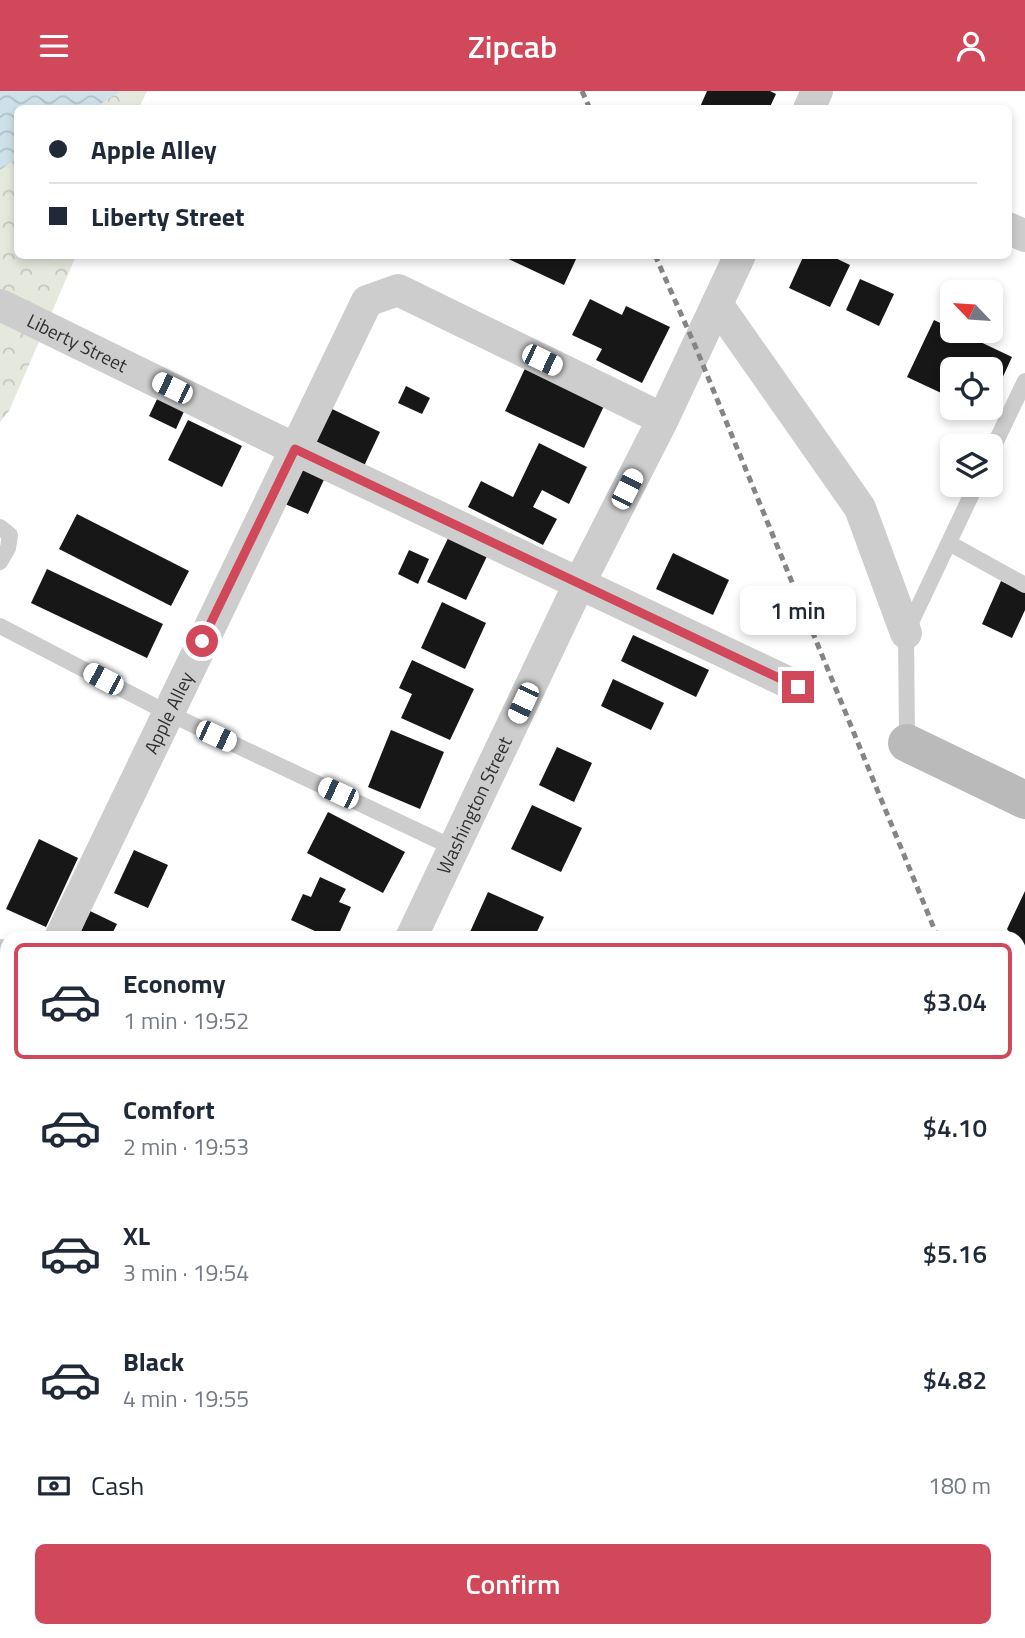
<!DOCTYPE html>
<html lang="en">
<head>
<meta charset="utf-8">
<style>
	:root { --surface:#fff; --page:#f2f2f3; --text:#1f2937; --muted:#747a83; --line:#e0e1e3; --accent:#d1485a }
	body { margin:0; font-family:"Titillium Web",sans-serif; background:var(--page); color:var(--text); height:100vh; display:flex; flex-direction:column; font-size:26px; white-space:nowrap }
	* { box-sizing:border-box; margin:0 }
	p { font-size:23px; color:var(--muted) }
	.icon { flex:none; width:38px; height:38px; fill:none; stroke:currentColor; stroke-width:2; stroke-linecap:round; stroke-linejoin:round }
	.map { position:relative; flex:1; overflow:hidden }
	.details { position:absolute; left:0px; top:840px; width:1026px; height:707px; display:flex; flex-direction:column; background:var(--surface); border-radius:21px 21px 0 0; box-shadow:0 4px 10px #0003 }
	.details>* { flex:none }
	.hud { position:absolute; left:14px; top:14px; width:998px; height:154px; border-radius:10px; box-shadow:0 4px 10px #0003; display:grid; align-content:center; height:154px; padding:0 35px; background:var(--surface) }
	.needle { width:46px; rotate:295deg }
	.controls { position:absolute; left:940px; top:189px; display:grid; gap:14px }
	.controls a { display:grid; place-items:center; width:63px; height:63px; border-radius:10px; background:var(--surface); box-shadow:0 4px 10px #0003; font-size:35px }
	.end { position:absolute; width:32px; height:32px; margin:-16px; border:9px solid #d1485a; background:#fff; box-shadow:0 0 0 4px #fff }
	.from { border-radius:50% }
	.bubble { position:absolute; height:49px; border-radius:10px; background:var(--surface); box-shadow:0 4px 10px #0003; font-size:23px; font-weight:600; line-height:49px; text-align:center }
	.car { position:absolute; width:21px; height:42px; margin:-21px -10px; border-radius:9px; box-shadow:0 0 5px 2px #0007; background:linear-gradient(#fff 24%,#345 0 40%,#fff 0 76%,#345 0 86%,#fff 0) }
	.hud b { display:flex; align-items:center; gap:24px; height:66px; font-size:26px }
	.hud b+b { border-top:2px solid var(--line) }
	.hud i { width:18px; height:18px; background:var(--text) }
	ul { padding:12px 0 0; list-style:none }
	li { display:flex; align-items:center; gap:21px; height:116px; margin:0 14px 10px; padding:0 21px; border:4px solid transparent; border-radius:10px }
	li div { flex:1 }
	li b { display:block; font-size:26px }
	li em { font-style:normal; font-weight:600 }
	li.current { border-color:var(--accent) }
	li>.icon { width:63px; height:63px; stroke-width:1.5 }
	.pay { display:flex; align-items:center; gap:18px; height:77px; padding:0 35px; font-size:26px }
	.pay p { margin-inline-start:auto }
	.cta { display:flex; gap:14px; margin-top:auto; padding:14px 35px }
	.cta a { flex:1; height:80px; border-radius:10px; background:var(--accent); color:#fff; font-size:28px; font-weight:600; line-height:80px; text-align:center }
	header { display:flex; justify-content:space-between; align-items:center; height:91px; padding:0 35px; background:var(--accent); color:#fff; font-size:32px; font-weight:600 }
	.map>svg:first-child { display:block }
</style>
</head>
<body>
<header><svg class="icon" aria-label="menu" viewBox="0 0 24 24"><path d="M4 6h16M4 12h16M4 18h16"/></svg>Zipcab<svg class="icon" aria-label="person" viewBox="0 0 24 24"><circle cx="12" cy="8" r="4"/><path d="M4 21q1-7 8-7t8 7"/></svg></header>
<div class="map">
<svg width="1025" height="1547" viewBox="0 0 1025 1547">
	<defs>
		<pattern id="park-crowns" width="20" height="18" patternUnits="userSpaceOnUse" patternTransform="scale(1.75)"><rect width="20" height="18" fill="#e4e8dd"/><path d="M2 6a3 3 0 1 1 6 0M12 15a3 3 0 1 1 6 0" fill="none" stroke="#c4c7be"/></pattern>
		<pattern id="water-waves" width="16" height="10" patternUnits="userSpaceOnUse" patternTransform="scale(1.75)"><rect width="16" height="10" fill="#cee0e9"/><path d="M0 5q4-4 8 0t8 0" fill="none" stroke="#b1c0c8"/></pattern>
	</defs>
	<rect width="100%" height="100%" fill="#fff"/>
	<polygon fill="url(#park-crowns)" points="0,0 147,0 139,17 18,18 18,164 76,165 9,320 0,331"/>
	<polygon fill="url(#water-waves)" points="0,0 121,0 94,17 18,18 17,67 0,79"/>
	<g fill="#171717">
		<polygon points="707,0 770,0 776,3 769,18 703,18 700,16"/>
		<polygon points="500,164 573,164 577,166 564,194"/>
		<polygon points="804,164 829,164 850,174 830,216 789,197"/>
		<polygon points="860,188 894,203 879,235 846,219"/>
		<polygon points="590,208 622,224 626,215 670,236 642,292 596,269 602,258 572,244"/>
		<polygon points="934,229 1012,266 990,314 990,278 952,278 952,307 907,286"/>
		<polygon points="529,269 604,315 584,357 505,320"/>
		<polygon points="406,295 430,307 422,323 398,312"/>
		<polygon points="159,304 186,316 176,338 149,325"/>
		<polygon points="330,317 380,341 364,375 314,352"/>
		<polygon points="188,329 242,355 222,396 168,369"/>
		<polygon points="539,352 587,376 569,413 542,399 533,416 557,428 543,454 468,416 481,390 513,406"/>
		<polygon points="305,370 328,380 308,423 285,413"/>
		<polygon points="77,423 189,480 171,515 59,458"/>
		<polygon points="451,441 490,459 466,509 427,491"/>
		<polygon points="409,459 429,468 418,493 398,483"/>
		<polygon points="673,462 729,489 713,524 656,498"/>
		<polygon points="47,478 163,533 147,567 31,512"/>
		<polygon points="1001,490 1025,501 1025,519 1012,547 982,533"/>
		<polygon points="442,511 486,532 465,578 421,557"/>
		<polygon points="633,544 709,579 696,606 621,570"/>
		<polygon points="412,569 474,598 450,649 401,627 412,603 399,597"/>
		<polygon points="613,588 664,612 651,639 601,615"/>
		<polygon points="391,639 444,661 420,718 368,696"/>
		<polygon points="557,656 592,672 574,711 539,694"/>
		<polygon points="532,714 582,737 561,781 511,758"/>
		<polygon points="328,721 405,761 383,802 307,762"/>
		<polygon points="39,748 78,767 46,836 6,818"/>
		<polygon points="134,759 168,774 148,817 114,802"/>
		<polygon points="320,786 346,798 339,811 351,816 337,847 330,847 291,829 303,803 311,806"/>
		<polygon points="1025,800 1025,861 1018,853 1018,847 1014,847 1007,838"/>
		<polygon points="488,801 544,826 534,847 483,847 470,841"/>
		<polygon points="90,820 117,833 110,847 78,847"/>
		<polygon points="1,1454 7,1457 7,1499 0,1495 5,1484 0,1481"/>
		<polygon points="1018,1534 1025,1537 1025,1547 973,1547 977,1540 1018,1540"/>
	</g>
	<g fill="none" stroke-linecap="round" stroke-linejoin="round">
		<g stroke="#cdcdcd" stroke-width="16">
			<polyline points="990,363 1025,290"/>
			<polyline points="0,436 10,444 8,457 0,471"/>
			<polyline points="949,452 1025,494"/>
			<polyline points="0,535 168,622 454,757"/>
			<polyline points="907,652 906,542 976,394"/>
			<polyline points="0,972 7,957"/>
			<polyline points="0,1198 7,1202"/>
			<polyline points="0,1528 7,1531"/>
			<polyline points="23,1540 36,1547"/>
			<polyline points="694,1540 708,1547"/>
			<polyline points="418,1547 422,1540"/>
		</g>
		<g stroke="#cdcdcd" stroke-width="32">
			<polyline points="809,18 817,0"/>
			<polyline points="1008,137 1025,145"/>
			<polyline points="717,213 860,417 906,542"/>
			<path id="s1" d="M 0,214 L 295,358 L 798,596"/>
			<path id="s2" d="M 60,847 L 367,210 L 398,199 L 663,328"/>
			<path id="s3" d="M 411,847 L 580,491 L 663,328 L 740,164"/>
			<polyline points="0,864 7,867"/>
			<polyline points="1018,1359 1025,1362"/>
			<polyline points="74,1547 78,1540"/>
		</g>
		<g stroke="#bababa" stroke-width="38">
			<polyline points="907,652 1025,709"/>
			<polyline points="1018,1024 1025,1011"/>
			<polyline points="765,1547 769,1540"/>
		</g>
		<g stroke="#858585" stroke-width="5" stroke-dasharray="7 5" stroke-linecap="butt">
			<polyline points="582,0 590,18"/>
			<polyline points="655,164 696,257 938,847"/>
			<polyline points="1018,1042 1025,1058"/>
		</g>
	</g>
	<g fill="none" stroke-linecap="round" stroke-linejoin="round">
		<polyline stroke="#d1485a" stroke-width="9" points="202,550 295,358 798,596"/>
	</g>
	<g text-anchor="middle" stroke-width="7" stroke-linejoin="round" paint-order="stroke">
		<g font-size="19" fill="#303030" stroke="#fff">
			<text dy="7" stroke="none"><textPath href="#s1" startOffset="86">Liberty Street</textPath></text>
			<text dy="7" stroke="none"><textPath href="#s2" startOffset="250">Apple Alley</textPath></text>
			<text dy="7" stroke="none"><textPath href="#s3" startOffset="147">Washington Street</textPath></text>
		</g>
	</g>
</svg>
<div class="controls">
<a><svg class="needle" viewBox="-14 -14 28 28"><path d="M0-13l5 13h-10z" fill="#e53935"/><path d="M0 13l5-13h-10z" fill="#747a83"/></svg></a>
<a><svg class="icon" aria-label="locate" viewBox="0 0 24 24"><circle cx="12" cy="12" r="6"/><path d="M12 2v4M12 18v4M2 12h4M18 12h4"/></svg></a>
<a><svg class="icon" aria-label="layers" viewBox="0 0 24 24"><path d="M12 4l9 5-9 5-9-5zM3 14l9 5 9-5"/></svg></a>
</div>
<i class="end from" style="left:202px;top:550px"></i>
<i class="end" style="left:798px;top:596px"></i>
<div class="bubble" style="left:740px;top:495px;width:116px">1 min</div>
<i class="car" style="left:542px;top:269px;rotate:116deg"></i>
<i class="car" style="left:172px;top:297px;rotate:296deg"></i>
<i class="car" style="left:627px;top:398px;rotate:27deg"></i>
<i class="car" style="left:103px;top:588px;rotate:298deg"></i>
<i class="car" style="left:523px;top:612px;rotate:205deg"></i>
<i class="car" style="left:216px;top:645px;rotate:115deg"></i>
<i class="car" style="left:338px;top:702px;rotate:295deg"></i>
<div class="hud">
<b><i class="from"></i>Apple Alley</b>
<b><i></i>Liberty Street</b>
</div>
<section class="details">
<ul>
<li class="current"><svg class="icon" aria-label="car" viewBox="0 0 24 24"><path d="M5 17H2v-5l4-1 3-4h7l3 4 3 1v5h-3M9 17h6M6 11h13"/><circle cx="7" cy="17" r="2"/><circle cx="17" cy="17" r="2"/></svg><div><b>Economy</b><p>1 min · 19:52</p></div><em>$3.04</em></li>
<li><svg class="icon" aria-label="car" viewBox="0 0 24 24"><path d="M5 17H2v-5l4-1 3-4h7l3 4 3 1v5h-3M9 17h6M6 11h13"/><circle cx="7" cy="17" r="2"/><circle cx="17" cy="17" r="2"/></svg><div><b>Comfort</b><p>2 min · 19:53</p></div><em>$4.10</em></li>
<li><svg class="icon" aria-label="car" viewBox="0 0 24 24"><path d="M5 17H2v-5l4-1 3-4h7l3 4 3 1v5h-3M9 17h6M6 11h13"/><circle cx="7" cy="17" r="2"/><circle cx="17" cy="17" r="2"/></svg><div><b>XL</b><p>3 min · 19:54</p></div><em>$5.16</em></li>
<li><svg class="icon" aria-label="car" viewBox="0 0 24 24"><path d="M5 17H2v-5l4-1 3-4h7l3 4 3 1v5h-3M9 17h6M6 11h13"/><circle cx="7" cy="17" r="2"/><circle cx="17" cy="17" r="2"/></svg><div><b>Black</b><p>4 min · 19:55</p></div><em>$4.82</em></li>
</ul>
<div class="pay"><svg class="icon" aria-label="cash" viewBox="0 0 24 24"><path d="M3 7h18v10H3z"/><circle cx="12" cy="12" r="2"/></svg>Cash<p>180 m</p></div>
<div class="cta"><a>Confirm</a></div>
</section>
</div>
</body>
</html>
